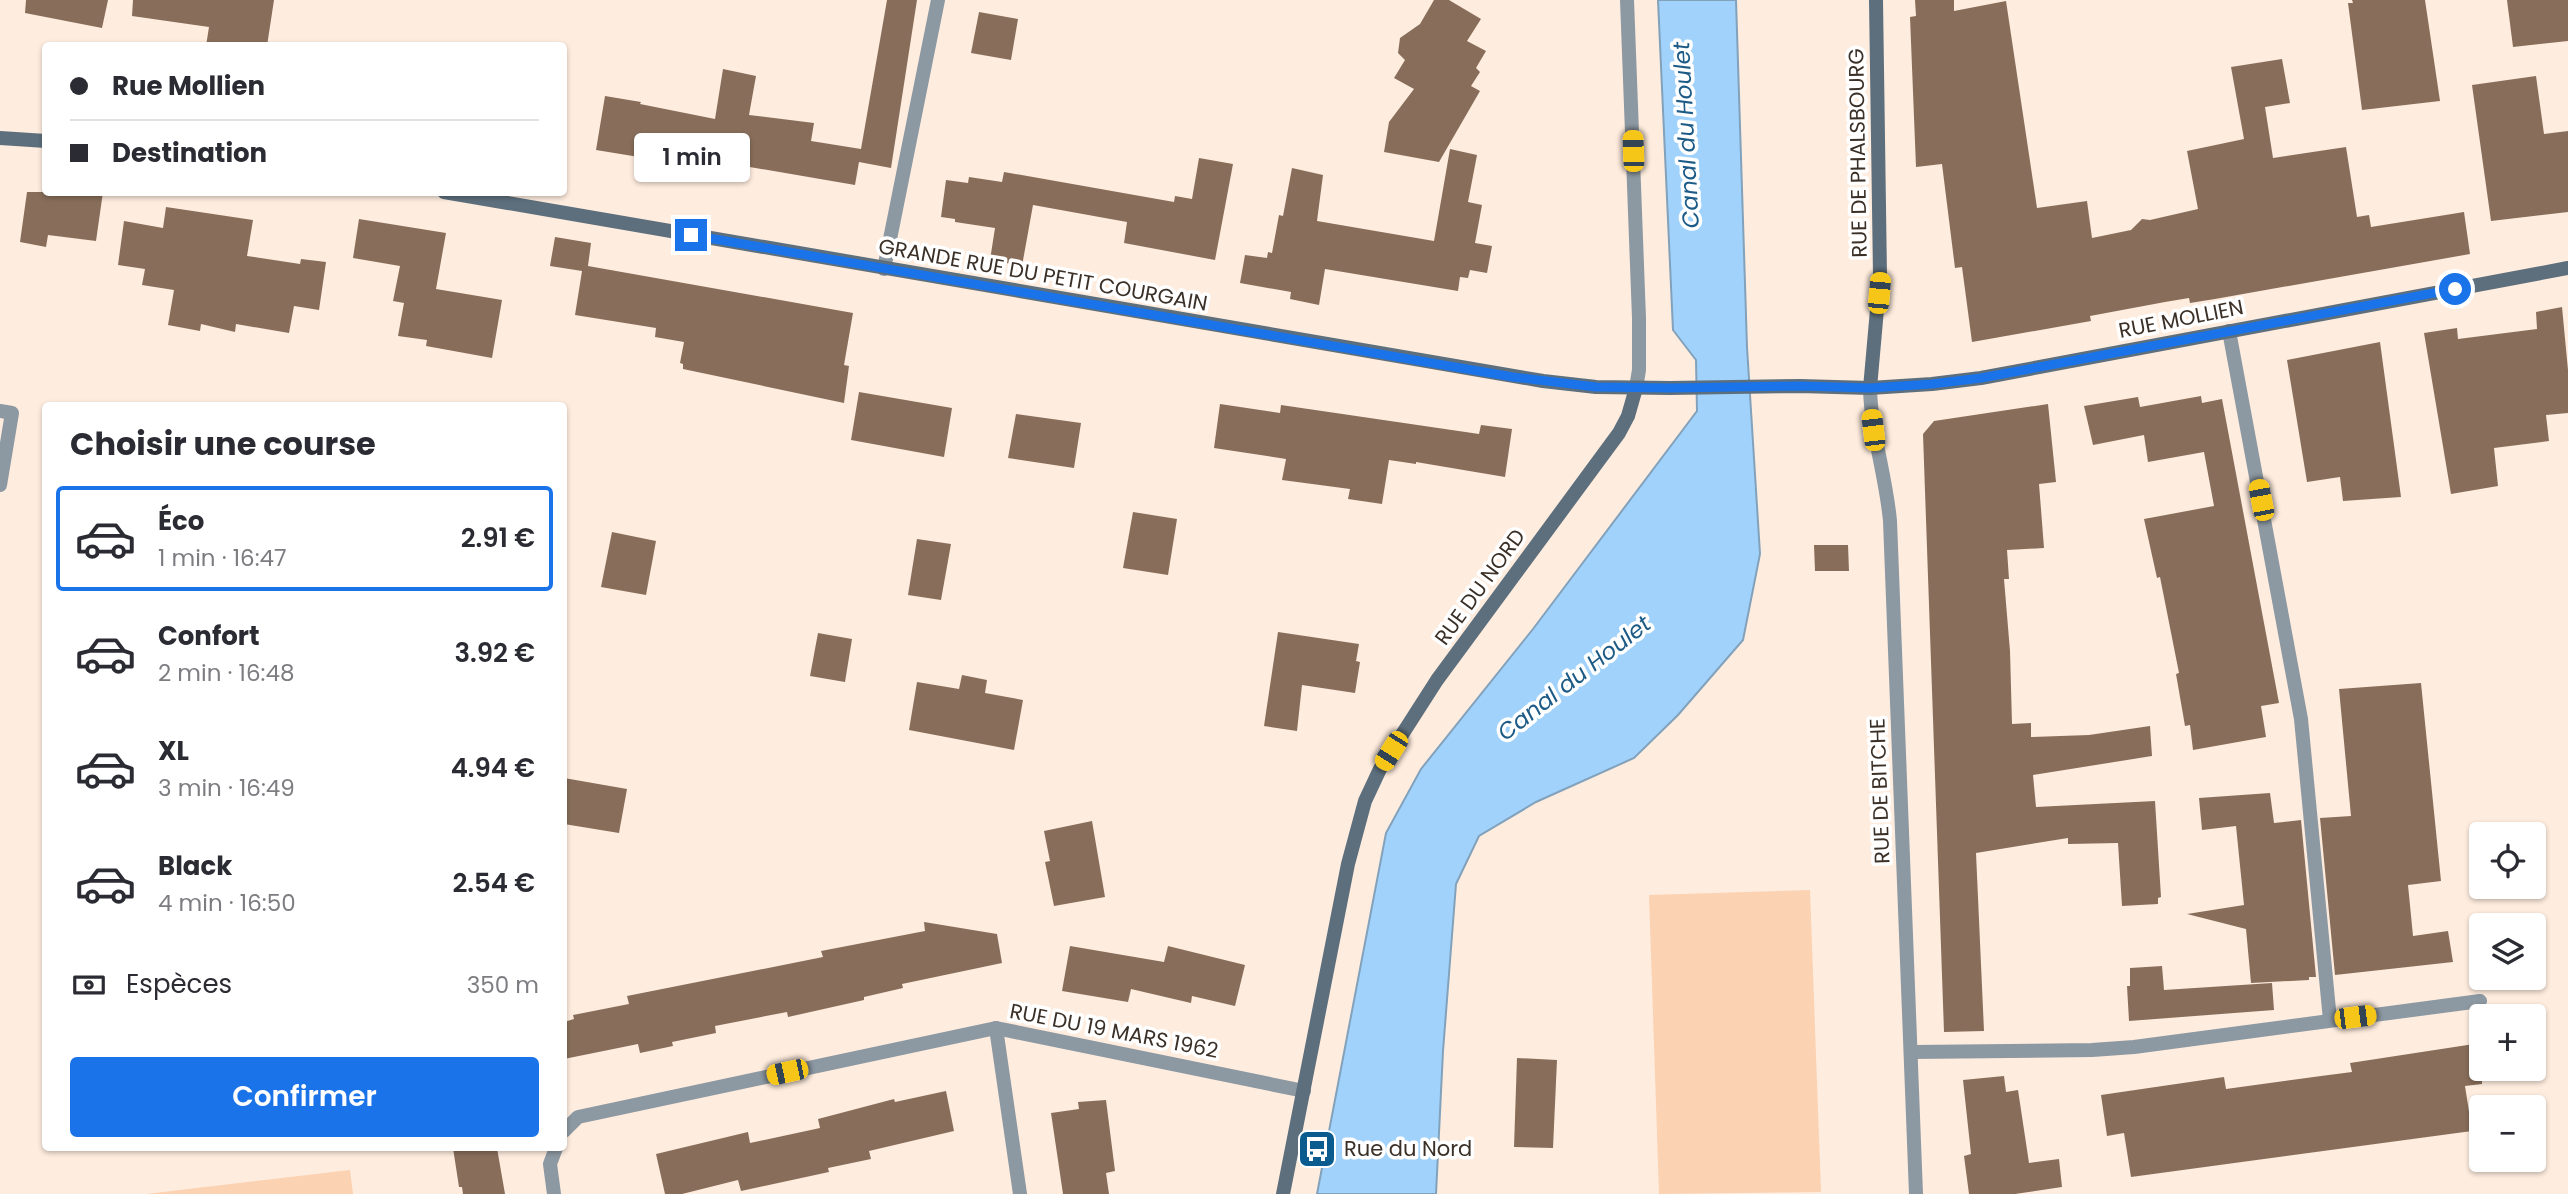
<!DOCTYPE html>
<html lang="fr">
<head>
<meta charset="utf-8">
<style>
	:root { --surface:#fff; --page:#f7f7f7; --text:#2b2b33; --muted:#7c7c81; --line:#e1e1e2; --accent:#1a73e8 }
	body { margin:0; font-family:Poppins,sans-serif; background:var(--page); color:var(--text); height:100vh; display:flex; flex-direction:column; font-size:26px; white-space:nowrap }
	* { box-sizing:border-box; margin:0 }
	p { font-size:23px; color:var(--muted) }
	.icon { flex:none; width:38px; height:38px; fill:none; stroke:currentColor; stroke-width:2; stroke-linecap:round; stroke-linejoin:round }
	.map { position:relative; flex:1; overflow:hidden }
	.drawer { position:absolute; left:42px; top:402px; width:525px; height:749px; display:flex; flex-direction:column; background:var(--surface); border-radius:7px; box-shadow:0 2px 5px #0004 }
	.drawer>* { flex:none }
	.banner { position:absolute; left:42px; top:42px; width:525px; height:154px; border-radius:7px; box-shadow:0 2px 5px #0004; display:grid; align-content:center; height:154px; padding:0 28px; background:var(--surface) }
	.fabs { position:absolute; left:2469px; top:822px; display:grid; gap:14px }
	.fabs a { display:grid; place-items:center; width:77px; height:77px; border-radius:7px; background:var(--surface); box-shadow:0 2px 5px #0004; font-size:35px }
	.end { position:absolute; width:32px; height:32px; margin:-16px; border:9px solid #1a73e8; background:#fff; box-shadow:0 0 0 4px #fff }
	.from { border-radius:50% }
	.bubble { position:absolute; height:49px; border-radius:7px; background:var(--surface); box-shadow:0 2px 5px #0004; font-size:23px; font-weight:600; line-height:49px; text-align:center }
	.car { position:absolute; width:21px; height:42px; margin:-21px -10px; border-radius:9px; box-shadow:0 0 5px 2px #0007; background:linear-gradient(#f5c518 24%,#345 0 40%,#f5c518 0 76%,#345 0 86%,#f5c518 0) }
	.banner b { display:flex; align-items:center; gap:24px; height:66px; font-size:26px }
	.banner b+b { border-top:2px solid var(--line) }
	.banner i { width:18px; height:18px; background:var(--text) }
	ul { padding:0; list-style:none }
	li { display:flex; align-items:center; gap:21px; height:105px; margin:0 14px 10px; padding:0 14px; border:4px solid transparent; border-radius:7px }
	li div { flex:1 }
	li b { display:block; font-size:26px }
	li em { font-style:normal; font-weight:600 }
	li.active { border-color:var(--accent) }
	li>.icon { width:63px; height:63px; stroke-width:1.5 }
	h2 { padding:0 28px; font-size:32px; line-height:84px }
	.pay { display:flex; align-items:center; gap:18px; height:77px; padding:0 28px; font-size:26px }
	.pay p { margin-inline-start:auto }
	.cta { display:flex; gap:14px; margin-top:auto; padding:14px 28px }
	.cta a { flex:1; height:80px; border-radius:7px; background:var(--accent); color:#fff; font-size:28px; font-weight:600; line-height:80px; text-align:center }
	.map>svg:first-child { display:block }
</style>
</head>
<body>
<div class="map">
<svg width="2568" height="1194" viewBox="0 0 2568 1194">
	<rect width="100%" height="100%" fill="#feecde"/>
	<g fill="#fbd2b2">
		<polygon points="1810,890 1821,1192 1659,1194 1649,895"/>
		<polygon points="350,1170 353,1194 146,1194"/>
	</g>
	<polygon fill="#a1d2fb" stroke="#82a1bb" stroke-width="2" points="1658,0 1736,0 1747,347 1760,554 1743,640 1678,715 1634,758 1536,802 1479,836 1456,884 1443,1051 1436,1194 1317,1194 1386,833 1421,769 1533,629 1697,411 1696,360 1673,330"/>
	<g fill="#886e5a">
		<polygon points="26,0 108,0 102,28 25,13"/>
		<polygon points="133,0 274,0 267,46 206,46 209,27 132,16"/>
		<polygon points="887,0 917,0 891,168 859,162 855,185 744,166 742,180 644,163 645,158 596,150 605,96 641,102 640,104 715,119 723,69 756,76 749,115 814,123 811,141 861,149"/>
		<polygon points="1434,0 1449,0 1481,19 1467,41 1486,51 1476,68 1480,72 1471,86 1480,91 1439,162 1384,152 1389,122 1414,89 1394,78 1405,60 1398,53 1400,38 1420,24"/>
		<polygon points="1915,0 1954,0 1954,11 2006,1 2037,208 2087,201 2092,238 2131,230 2142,219 2150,220 2198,209 2187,151 2244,139 2231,67 2282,59 2290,103 2265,107 2273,158 2346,147 2357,217 2369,215 2371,227 2464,212 2470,254 2215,299 2190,303 2189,298 2165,302 2090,316 2091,321 1972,342 1962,267 1955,268 1942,164 1916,167 1910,17 1916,16"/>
		<polygon points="2352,0 2425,0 2440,101 2362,110 2348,3 2353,3"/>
		<polygon points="2507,0 2568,0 2568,41 2513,47"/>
		<polygon points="979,12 1018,19 1011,60 971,53"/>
		<polygon points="2536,76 2544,134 2568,131 2568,212 2491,221 2472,85"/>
		<polygon points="1450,149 1477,155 1468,202 1482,205 1475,243 1492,246 1487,273 1470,270 1468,278 1460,277 1458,291 1325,269 1319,305 1290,299 1291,292 1240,283 1245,255 1267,258 1268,252 1272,253 1279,215 1283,216 1292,168 1323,175 1317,221 1434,241"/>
		<polygon points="1199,158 1233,164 1215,260 1124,243 1127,222 1033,205 1022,266 990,260 995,228 955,222 955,219 941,217 946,180 968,183 969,177 1002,182 1004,172 1174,202 1175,196 1192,199"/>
		<polygon points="27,192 103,192 96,241 48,235 46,247 20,242"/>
		<polygon points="166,207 253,220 247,256 300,264 301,259 326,262 319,310 294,306 289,333 236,324 235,332 201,324 200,331 168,325 174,290 142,285 145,269 118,265 124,221 163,228"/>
		<polygon points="359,219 446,233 436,289 502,300 492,358 426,346 427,340 398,336 404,303 393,301 400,266 353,258"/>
		<polygon points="555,237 591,243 588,266 853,313 844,365 849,366 844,403 683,369 683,364 680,363 684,342 655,337 656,328 575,315 582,271 550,266"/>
		<polygon points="2562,307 2568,370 2568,413 2546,415 2549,441 2494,448 2498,486 2451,494 2424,333 2457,328 2458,339 2537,329 2536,312"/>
		<polygon points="2380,342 2401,497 2343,501 2340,477 2307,482 2287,360"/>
		<polygon points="859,392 952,408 944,457 851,440"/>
		<polygon points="2201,396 2202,403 2222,399 2279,703 2261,706 2266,737 2193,750 2190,725 2185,726 2176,674 2179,673 2160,577 2157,578 2144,519 2214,506 2204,452 2148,462 2144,435 2093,445 2084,406 2138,397 2140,407"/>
		<polygon points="1220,404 1280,413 1281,405 1479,434 1481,425 1512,429 1505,477 1416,462 1416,464 1389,460 1382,504 1348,499 1350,489 1282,480 1286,459 1214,448"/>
		<polygon points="2048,404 2056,482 2039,484 2044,548 2007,550 2009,579 2004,579 2010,651 2012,724 2031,723 2031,737 2089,735 2150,726 2152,756 2033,775 2036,807 2155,801 2161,897 2158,898 2158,904 2122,906 2118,843 2068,844 2068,838 1976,853 1984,1031 1944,1032 1923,434 1934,421"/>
		<polygon points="1016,414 1081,423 1074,468 1008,458"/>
		<polygon points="1133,512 1177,519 1168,575 1123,568"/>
		<polygon points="612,532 656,541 646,595 601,587"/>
		<polygon points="917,539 951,544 941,600 908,595"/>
		<polygon points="1814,545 1848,545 1849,571 1815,571"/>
		<polygon points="1278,632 1359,644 1356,661 1360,662 1355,693 1302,685 1297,731 1264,726"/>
		<polygon points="818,633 852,639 845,682 810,676"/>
		<polygon points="962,675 987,680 985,693 1023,700 1014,750 909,730 917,682 959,689"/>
		<polygon points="2421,683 2441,881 2408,885 2413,936 2448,931 2453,962 2335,975 2320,818 2351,816 2339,689"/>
		<polygon points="564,778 627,789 619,833 564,824"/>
		<polygon points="2270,793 2274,823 2301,820 2316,977 2309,977 2309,980 2251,983 2246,929 2187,914 2244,905 2236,826 2202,830 2199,798"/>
		<polygon points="1092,821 1105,897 1054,906 1045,862 1050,861 1044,831"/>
		<polygon points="924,922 997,934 1002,963 902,984 903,988 864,997 864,1000 788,1017 787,1012 715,1026 716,1033 672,1042 673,1046 640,1053 638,1044 564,1059 564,1022 574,1019 573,1015 629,1004 627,996 823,957 821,951 925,931"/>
		<polygon points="1070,946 1164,962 1168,946 1245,965 1235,1006 1192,996 1191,1003 1131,989 1128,1002 1062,991"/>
		<polygon points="2162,966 2164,990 2272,983 2274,1010 2129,1021 2127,986 2130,986 2130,968"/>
		<polygon points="2474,1044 2475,1048 2482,1047 2482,1084 2465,1086 2472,1131 2131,1177 2124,1133 2107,1136 2101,1095 2224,1077 2226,1089 2321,1076 2352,1072 2350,1063"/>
		<polygon points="1517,1058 1557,1060 1553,1148 1514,1147"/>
		<polygon points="2004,1076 2006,1092 2018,1090 2029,1163 2059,1159 2062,1187 2015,1194 1969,1194 1964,1156 1971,1154 1963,1080"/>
		<polygon points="946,1091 954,1131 869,1151 871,1159 828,1168 829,1172 741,1191 738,1180 682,1194 665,1194 656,1154 748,1132 750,1143 820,1128 818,1119 894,1099 895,1102"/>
		<polygon points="1106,1100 1115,1171 1106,1173 1109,1194 1063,1194 1051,1113 1079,1109 1078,1102"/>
		<polygon points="453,1148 497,1148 505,1194 463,1194 462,1187 459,1187"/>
	</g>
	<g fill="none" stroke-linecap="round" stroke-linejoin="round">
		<polyline stroke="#8c98a2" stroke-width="14" points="0,411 12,413 0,485"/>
		<g stroke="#8c98a2" stroke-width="14">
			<polyline points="1627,0 1639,318 1639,370 1636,388"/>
			<polyline points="884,269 938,0"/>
			<polyline points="2229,331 2301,719 2330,1020"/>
			<path d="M 1870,388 C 1871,433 1886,476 1890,521 L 1916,1194"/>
			<polyline points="996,1028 1020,1194"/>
			<polyline points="1912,1052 2092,1050 2134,1047 2480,1001"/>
			<polyline points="564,1131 578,1117 996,1028 1304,1091"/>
			<polyline points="554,1194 550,1164 556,1148"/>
		</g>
		<g stroke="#5d6f7d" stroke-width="14">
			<polyline points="0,138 46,141"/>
			<polyline points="444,192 1543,381 1596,387 1670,388 1800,386 1870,388 1932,384 1981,378 2568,268"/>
			<polyline points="1870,388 1880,276 1876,0"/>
			<polyline points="1283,1194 1348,864 1365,801 1380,769 1437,680 1619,433 1628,416 1636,388"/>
		</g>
	</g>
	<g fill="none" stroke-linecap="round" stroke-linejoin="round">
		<polyline stroke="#1a73e8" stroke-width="9" points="691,235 1513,377 1596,387 1670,388 1800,386 1870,388 1932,384 1981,378 2455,289"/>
	</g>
	<defs>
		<symbol id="bus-square" viewBox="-11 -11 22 22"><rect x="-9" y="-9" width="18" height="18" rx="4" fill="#0a5c8e" stroke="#fff"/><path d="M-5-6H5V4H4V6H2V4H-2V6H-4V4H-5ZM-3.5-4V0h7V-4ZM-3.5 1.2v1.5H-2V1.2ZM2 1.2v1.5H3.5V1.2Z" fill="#fff"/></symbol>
	</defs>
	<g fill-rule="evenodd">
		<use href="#bus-square" x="1295" y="1127" width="44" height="44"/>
	</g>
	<g text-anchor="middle" stroke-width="7" stroke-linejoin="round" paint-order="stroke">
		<g font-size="21" fill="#3b3027" stroke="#fff">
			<text transform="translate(1858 153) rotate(-91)" y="7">RUE DE PHALSBOURG</text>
			<text transform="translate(1043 275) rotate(10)" y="7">GRANDE RUE DU PETIT COURGAIN</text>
			<text transform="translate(2181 319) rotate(-11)" y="7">RUE MOLLIEN</text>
			<text transform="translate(1480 587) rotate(-54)" y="7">RUE DU NORD</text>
			<text transform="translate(1880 791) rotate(-92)" y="7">RUE DE BITCHE</text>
			<text transform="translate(1114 1031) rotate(11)" y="7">RUE DU 19 MARS 1962</text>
		</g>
		<g font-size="21" fill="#3b3027" stroke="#fff" text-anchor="start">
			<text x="1344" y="1156">Rue du Nord</text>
		</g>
		<g font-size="23" font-style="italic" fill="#1d5b87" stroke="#fff">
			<text transform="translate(1686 135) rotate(-93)" y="8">Canal du Houlet</text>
			<text transform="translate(1574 678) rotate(-38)" y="8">Canal du Houlet</text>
		</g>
	</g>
</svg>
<div class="fabs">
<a><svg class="icon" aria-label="locate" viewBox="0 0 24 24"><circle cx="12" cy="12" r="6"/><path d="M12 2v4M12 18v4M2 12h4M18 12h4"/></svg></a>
<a><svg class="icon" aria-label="layers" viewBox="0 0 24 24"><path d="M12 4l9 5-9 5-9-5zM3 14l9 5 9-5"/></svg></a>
<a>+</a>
<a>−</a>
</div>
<i class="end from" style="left:2455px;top:289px"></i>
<i class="end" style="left:691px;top:235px"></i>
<div class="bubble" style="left:634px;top:133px;width:116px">1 min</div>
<i class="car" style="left:1633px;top:151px;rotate:358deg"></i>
<i class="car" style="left:1879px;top:293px;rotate:5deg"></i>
<i class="car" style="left:1873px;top:430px;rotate:353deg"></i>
<i class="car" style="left:2261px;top:500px;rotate:349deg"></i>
<i class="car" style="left:1391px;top:751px;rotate:212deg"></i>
<i class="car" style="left:2355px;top:1017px;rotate:83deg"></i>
<i class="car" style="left:787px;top:1072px;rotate:258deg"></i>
<div class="banner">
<b><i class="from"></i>Rue Mollien</b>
<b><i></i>Destination</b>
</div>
<section class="drawer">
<h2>Choisir une course</h2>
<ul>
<li class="active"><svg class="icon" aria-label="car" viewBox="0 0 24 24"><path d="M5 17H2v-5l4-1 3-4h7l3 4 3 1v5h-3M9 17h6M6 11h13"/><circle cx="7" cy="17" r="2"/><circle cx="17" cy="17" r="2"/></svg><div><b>Éco</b><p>1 min · 16:47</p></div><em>2.91 €</em></li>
<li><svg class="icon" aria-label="car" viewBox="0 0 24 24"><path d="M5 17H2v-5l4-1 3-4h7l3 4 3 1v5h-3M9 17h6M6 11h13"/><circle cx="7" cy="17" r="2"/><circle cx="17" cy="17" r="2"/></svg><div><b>Confort</b><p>2 min · 16:48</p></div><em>3.92 €</em></li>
<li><svg class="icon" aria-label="car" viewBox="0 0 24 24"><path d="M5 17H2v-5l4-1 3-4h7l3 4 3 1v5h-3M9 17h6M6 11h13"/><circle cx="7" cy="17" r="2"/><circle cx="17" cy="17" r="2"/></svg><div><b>XL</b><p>3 min · 16:49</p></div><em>4.94 €</em></li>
<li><svg class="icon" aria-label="car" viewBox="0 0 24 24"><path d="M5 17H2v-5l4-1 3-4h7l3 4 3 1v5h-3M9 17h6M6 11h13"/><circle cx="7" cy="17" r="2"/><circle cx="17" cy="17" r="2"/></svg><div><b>Black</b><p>4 min · 16:50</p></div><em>2.54 €</em></li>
</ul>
<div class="pay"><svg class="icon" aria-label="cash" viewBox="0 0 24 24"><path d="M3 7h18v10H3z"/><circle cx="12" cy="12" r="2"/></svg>Espèces<p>350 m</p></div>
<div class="cta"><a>Confirmer</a></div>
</section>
</div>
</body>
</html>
